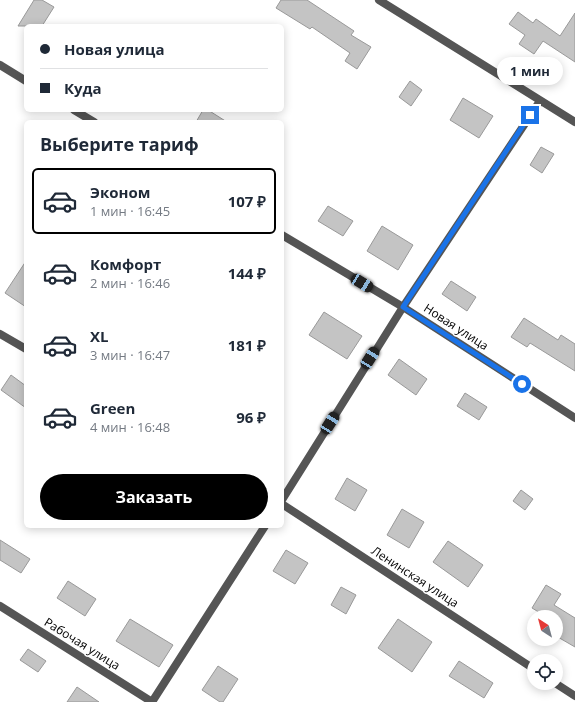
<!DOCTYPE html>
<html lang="ru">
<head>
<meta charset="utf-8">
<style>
	:root { --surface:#fff; --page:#f2f2f3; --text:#1f2937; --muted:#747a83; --line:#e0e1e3; --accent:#000 }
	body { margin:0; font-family:"Open Sans",sans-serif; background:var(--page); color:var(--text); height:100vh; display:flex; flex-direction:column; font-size:15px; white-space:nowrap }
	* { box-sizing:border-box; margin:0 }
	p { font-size:13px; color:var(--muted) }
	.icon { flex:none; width:22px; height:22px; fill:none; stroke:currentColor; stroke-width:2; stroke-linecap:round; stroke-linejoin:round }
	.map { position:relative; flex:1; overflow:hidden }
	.panel { position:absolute; left:24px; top:120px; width:260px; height:408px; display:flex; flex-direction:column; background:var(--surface); border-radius:6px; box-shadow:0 2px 10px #0003 }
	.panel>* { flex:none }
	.top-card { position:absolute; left:24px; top:24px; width:260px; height:88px; border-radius:6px; box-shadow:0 2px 10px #0003; display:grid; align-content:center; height:88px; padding:0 16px; background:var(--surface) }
	.needle { width:26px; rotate:324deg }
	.buttons { position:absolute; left:527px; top:610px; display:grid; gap:8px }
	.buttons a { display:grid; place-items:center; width:36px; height:36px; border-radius:50%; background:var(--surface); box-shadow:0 2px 10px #0003; font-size:20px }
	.end { position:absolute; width:18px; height:18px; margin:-9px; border:5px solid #1a73e8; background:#fff; box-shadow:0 0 0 2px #fff }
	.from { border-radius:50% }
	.bubble { position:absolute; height:28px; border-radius:14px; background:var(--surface); box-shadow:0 2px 10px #0003; font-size:13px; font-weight:700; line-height:28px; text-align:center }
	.car { position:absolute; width:12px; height:24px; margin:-12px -6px; border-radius:5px; box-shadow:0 0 3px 1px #0007; background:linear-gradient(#222 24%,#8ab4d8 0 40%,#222 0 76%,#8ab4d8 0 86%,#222 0) }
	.top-card b { display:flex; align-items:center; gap:14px; height:38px; font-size:15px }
	.top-card b+b { border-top:1px solid var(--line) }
	.top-card i { width:10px; height:10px; background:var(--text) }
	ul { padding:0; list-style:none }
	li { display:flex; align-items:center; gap:12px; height:66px; margin:0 8px 6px; padding:0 8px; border:2px solid transparent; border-radius:6px }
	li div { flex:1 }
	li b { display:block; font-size:15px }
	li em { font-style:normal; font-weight:700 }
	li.active { border-color:var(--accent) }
	li>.icon { width:36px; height:36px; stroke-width:1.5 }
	h2 { padding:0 16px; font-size:18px; line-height:48px }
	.button { display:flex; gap:8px; margin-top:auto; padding:8px 16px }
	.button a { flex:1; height:46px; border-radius:24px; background:var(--accent); color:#fff; font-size:16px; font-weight:700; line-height:46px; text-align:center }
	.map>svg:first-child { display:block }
</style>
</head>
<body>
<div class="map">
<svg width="575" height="702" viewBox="0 0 575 702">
	<rect width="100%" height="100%" fill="#fff"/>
	<g fill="#c4c4c4" stroke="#999">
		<polygon points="34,0 42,0 54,7 42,26 18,26"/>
		<polygon points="281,0 307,0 354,31 351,35 371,47 357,69 345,61 350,53 312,27 310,29 276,8"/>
		<polygon points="518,12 533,23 536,19 560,36 575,13 575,62 543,41 534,54 519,44 525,35 509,24"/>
		<polygon points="410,81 422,90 411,106 399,97"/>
		<polygon points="463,98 493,116 479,138 450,120"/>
		<polygon points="203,110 208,110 227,122 196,122"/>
		<polygon points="541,147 554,154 542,173 530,165"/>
		<polygon points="328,206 353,221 343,236 318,221"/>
		<polygon points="382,226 413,245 398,270 367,251"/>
		<polygon points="26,261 26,307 5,293"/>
		<polygon points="451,281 476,297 467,311 442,294"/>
		<polygon points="324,312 362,336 347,359 309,335"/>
		<polygon points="524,318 558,340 561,335 575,344 575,371 530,343 527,347 511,337"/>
		<polygon points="399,359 427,379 416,395 388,375"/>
		<polygon points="11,375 26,386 26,408 1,390"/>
		<polygon points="465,393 487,407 479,420 457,406"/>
		<polygon points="347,478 367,490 355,511 335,499"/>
		<polygon points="521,490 533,499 525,510 513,501"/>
		<polygon points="402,509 424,522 409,548 387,535"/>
		<polygon points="0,540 30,559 21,573 0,560"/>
		<polygon points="448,541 483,565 468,587 433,562"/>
		<polygon points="286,550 308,563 295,584 273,571"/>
		<polygon points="68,581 96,599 85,616 57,598"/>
		<polygon points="546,585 561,594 554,605 575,618 575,647 556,636 556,617 547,617 532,608"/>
		<polygon points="341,587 356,595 346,614 331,605"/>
		<polygon points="130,619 173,645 159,667 116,641"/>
		<polygon points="398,619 432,642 412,672 378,648"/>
		<polygon points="28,649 46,661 38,672 20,660"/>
		<polygon points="459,661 493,683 484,698 449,676"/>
		<polygon points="218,666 238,679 223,702 220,702 202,690"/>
		<polygon points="77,687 99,702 67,702"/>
	</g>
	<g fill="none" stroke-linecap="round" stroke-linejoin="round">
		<g stroke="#555" stroke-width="8">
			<polyline points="379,0 575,122"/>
			<polyline points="0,65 26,81"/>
			<polyline points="74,110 94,122"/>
			<polyline points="282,235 403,307 575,418"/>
			<polyline points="0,334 26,349"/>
			<polyline points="282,500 403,307 540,101"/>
			<polyline points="282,504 534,669"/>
			<polyline points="0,606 152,702"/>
			<polyline points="555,683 575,696"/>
			<polyline points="152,702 265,526"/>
		</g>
	</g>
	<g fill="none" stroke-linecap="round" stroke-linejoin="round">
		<polyline stroke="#1a73e8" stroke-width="5" points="522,384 403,307 530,115"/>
	</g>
	<g text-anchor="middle" stroke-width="3" stroke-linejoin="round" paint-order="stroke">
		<g font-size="12" fill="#000" stroke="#fff">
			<text transform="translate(456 327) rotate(33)" y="4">Новая улица</text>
			<text transform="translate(415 577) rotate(33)" y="4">Ленинская улица</text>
			<text transform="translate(82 644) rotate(32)" y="4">Рабочая улица</text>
		</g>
	</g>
</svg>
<div class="buttons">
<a><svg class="needle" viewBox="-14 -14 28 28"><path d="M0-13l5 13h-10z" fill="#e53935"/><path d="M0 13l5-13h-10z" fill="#747a83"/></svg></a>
<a><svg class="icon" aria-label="locate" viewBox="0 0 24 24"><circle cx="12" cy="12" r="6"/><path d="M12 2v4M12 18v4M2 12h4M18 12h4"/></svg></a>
</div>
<i class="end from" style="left:522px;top:384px"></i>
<i class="end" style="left:530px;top:115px"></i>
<div class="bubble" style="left:497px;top:57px;width:66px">1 мин</div>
<i class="car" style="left:362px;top:283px;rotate:121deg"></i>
<i class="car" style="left:370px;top:358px;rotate:32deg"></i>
<i class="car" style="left:330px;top:423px;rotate:32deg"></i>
<div class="top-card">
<b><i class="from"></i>Новая улица</b>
<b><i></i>Куда</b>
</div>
<section class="panel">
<h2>Выберите тариф</h2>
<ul>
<li class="active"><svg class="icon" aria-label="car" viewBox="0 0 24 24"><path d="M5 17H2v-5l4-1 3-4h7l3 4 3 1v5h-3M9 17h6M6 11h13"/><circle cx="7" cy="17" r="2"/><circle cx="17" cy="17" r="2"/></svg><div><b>Эконом</b><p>1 мин · 16:45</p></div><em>107 ₽</em></li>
<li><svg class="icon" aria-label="car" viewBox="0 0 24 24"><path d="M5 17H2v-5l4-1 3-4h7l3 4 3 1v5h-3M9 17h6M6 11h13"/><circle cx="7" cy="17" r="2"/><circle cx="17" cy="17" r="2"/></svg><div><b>Комфорт</b><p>2 мин · 16:46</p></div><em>144 ₽</em></li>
<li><svg class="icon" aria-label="car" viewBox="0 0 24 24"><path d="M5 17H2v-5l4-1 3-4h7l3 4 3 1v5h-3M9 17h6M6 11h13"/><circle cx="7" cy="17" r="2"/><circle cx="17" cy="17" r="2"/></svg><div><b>XL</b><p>3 мин · 16:47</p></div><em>181 ₽</em></li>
<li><svg class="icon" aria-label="car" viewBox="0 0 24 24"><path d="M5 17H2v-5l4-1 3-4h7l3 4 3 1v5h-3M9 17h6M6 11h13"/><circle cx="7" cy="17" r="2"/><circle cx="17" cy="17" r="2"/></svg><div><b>Green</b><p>4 мин · 16:48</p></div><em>96 ₽</em></li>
</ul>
<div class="button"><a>Заказать</a></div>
</section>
</div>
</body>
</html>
